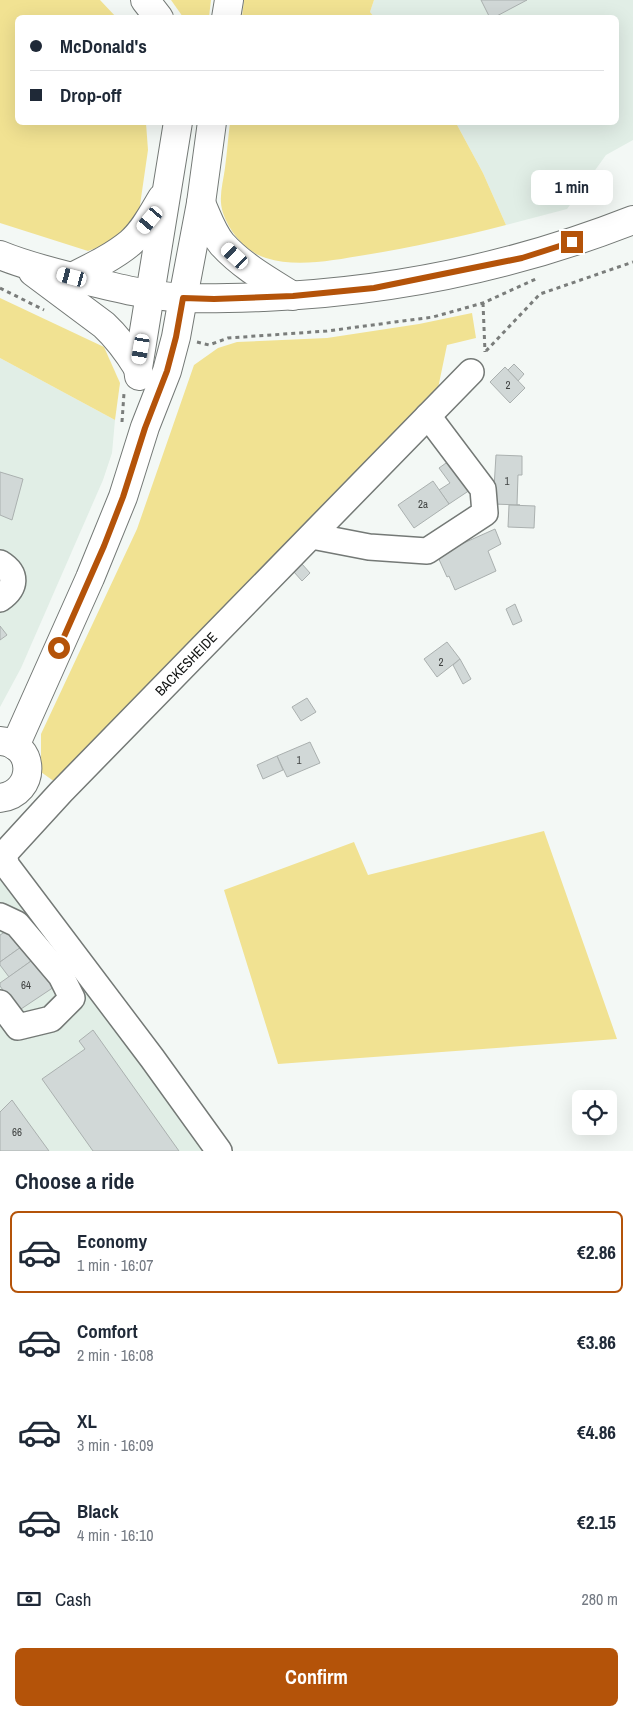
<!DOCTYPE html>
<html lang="en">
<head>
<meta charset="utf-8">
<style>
	:root { --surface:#fff; --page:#f2f2f3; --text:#1f2937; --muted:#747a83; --line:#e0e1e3; --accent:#b45309 }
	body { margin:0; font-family:"Archivo Narrow",sans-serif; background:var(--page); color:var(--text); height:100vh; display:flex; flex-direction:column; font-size:19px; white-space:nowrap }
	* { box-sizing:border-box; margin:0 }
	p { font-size:16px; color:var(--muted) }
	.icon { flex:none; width:28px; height:28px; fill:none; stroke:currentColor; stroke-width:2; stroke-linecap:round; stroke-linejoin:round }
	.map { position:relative; height:1151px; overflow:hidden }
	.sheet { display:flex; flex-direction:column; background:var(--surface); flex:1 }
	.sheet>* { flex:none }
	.top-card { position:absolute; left:15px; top:15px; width:604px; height:110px; border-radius:8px; box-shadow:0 5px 20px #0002; display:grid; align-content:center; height:110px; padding:0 15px; background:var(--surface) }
	.tools { position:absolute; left:572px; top:1090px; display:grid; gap:10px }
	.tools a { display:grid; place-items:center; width:45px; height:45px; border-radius:8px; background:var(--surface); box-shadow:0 5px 20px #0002; font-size:25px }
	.end { position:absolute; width:22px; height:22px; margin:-11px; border:6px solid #b45309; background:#fff; box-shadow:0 0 0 2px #fff }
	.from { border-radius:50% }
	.bubble { position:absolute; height:35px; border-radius:8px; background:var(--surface); box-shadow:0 5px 20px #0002; font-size:16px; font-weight:800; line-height:35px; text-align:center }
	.car { position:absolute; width:15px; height:30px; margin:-15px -8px; border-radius:6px; box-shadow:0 0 4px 1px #0007; background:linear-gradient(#fff 24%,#345 0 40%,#fff 0 76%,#345 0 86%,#fff 0) }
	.top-card b { display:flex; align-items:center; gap:18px; height:48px; font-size:19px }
	.top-card b+b { border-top:1px solid var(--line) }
	.top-card i { width:12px; height:12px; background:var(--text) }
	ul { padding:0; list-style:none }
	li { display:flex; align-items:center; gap:15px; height:82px; margin:0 10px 8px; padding:0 5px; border:2px solid transparent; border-radius:8px }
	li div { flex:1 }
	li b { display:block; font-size:19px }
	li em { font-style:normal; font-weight:800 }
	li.on { border-color:var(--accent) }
	li>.icon { width:45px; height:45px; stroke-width:1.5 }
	h2 { padding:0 15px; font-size:22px; line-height:60px }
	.pay { display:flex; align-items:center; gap:12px; height:55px; padding:0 15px; font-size:19px }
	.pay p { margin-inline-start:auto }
	.action { display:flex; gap:10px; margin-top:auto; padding:10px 15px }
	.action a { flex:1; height:58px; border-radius:8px; background:var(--accent); color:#fff; font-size:20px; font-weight:800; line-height:58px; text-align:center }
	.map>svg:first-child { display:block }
</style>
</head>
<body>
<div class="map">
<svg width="633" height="1151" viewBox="0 0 633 1151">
	<rect width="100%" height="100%" fill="#f3f8f5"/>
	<g fill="#e1eee6">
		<polygon points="374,0 633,0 633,140 606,155 567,209 506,225 483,173 456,123 616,122 616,18 374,18 370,12"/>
		<polygon points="0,358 115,420 112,453 103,480 21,668 0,707"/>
		<polygon points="0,859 210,1151 0,1151"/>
	</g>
	<g fill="#f1e292">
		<polygon points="0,0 100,0 116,17 18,18 18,122 146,123 148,150 139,212 112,242 88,251 0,223"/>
		<polygon points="171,0 211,0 209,17 183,17"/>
		<polygon points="244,0 374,0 370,12 374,17 242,17"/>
		<path d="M 230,123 L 456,123 L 483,173 L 506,225 C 459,237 413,247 365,255 C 334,260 297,268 266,258 C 246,252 230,233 223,213 C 218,198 223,183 225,168 C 227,153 228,138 230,123 Z"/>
		<polygon points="0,298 104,347 120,383 115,420 0,358"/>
		<polygon points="472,313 476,338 447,345 437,393 55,782 41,772 41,734 137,529 194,365 218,348 237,342 327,338 419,324"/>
		<polygon points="544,831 617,1039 278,1064 224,890 354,842 368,875"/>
	</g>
	<g fill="#d1d8d7" stroke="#aab0af">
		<polygon points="481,0 527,0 493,18 490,18"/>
		<polygon points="514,364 524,374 518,381 508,370"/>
		<polygon points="505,367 525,388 510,403 490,382"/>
		<polygon points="496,455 522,456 522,475 518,475 517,505 520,505 493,504"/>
		<polygon points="453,458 473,488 449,504 439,490 450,483 439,468"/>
		<polygon points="0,472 23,479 12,520 0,515"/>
		<polygon points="433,481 449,504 414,528 398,505"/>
		<polygon points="509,505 535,506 534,528 508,527"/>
		<polygon points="495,529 501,544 488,551 496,571 455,590 449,576 447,577 437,555"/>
		<polygon points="302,564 310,573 302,581 294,572"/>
		<polygon points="515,604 522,621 513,625 506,609"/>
		<polygon points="0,626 7,635 0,640"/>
		<polygon points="447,642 460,659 437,677 424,659"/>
		<polygon points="460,659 471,679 463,684 453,665"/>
		<polygon points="307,698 316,712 301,721 292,707"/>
		<polygon points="310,742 320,763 287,777 277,756"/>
		<polygon points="277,756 283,770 263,779 257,765"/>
		<polygon points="8,930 21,947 0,962 0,935"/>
		<polygon points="21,947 31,961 9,977 0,965 0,962"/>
		<polygon points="34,959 54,987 18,1011 0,986 0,983"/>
		<polygon points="93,1030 179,1151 93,1151 42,1079 85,1049 79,1041"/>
		<polygon points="12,1100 17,1107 49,1151 0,1151 0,1112"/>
	</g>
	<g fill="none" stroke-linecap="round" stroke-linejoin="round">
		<defs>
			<g id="minor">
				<polyline points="312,536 369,547 427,551 485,513 483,489 428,416"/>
				<path d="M 0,563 C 18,574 16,588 0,599"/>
				<polyline points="0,916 17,924 61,976 72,998 51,1019 18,1027 0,1003"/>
				<polyline points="219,1151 152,1058 7,866 5,860 6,852 61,792 471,372"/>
			</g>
			<g id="major">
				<path d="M 0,255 C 24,265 48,271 72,277 C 109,286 146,296 184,298 C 211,299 237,298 264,297 C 390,292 516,266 633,220"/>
				<path d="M 33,272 L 104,325 C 118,338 128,352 138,368"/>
				<polyline points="139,376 138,368 150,294"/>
				<path d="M 0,741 C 36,743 37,793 0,798"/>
				<polyline points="15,746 90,578 123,497 145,427 167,371 176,337 183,298"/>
			</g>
			<g id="highway">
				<polyline points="145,0 159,18"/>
				<polyline points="226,18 229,0"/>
				<path d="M 201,203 C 207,216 212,232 222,244 C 242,266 267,280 293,296"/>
				<path d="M 72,277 C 92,267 113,257 130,243 C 144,231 153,213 162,198"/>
				<polyline points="150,294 178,122"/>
				<polyline points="183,298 201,203 212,122"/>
			</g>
		</defs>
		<use href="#minor" stroke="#747976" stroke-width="28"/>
		<use href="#major" stroke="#747976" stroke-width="30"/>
		<use href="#highway" stroke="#747976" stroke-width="30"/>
		<g stroke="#7a7d7b" stroke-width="3" stroke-dasharray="4 4" stroke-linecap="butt">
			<polyline points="0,288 44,310"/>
			<polyline points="483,303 485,352"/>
			<polyline points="197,342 209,345 228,338 327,331 433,317 483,303 538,278"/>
			<polyline points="486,351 540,294 633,262"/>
			<polyline points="122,422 124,393"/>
		</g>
		<use href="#minor" stroke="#fff" stroke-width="25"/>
		<use href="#major" stroke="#fff" stroke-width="28"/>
		<use href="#highway" stroke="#fff" stroke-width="28"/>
	</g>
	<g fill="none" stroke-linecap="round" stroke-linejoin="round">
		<polyline stroke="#b45309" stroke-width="6" points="59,648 104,546 123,497 145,428 167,371 176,337 183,298 214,299 293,296 374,288 522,258 572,242"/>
	</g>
	<g text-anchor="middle" stroke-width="4" stroke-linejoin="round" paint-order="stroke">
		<g font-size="11" fill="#414443">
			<text x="508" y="389">2</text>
			<text x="507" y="485">1</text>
			<text x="423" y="508">2a</text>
			<text x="441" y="666">2</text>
			<text x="299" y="764">1</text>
			<text x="26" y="989">64</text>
			<text x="17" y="1136">66</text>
		</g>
		<g font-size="14" fill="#111312" stroke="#fff">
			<text transform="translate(186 664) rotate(-46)" y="5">BACKESHEIDE</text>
		</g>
	</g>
</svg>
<div class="tools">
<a><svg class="icon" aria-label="locate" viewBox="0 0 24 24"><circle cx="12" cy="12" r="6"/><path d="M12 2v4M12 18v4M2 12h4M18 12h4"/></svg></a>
</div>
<i class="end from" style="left:59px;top:648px"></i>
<i class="end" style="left:572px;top:242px"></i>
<div class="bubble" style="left:531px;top:170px;width:82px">1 min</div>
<i class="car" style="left:150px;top:220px;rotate:220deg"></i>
<i class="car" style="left:235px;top:256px;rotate:313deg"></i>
<i class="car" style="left:72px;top:277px;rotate:285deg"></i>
<i class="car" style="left:141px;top:349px;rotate:190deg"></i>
<div class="top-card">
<b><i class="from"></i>McDonald's</b>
<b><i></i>Drop-off</b>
</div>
</div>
<section class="sheet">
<h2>Choose a ride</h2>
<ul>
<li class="on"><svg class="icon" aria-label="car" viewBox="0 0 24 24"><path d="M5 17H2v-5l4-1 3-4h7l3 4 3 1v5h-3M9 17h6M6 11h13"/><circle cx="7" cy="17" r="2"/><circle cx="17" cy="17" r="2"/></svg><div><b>Economy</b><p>1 min · 16:07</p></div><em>€2.86</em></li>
<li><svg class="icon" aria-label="car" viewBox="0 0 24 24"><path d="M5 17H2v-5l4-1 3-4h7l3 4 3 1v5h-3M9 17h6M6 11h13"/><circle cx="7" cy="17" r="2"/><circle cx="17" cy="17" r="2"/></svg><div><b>Comfort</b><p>2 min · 16:08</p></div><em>€3.86</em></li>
<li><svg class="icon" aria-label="car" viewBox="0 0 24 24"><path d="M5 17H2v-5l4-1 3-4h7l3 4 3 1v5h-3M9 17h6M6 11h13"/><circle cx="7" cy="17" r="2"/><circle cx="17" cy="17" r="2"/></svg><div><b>XL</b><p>3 min · 16:09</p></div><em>€4.86</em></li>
<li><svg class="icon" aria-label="car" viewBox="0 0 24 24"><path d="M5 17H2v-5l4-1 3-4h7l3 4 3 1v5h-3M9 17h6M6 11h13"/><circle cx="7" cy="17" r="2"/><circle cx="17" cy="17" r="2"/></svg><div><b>Black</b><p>4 min · 16:10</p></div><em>€2.15</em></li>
</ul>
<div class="pay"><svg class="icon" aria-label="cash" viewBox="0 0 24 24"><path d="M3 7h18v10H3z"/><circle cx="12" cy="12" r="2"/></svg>Cash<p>280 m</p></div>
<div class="action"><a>Confirm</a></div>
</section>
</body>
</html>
